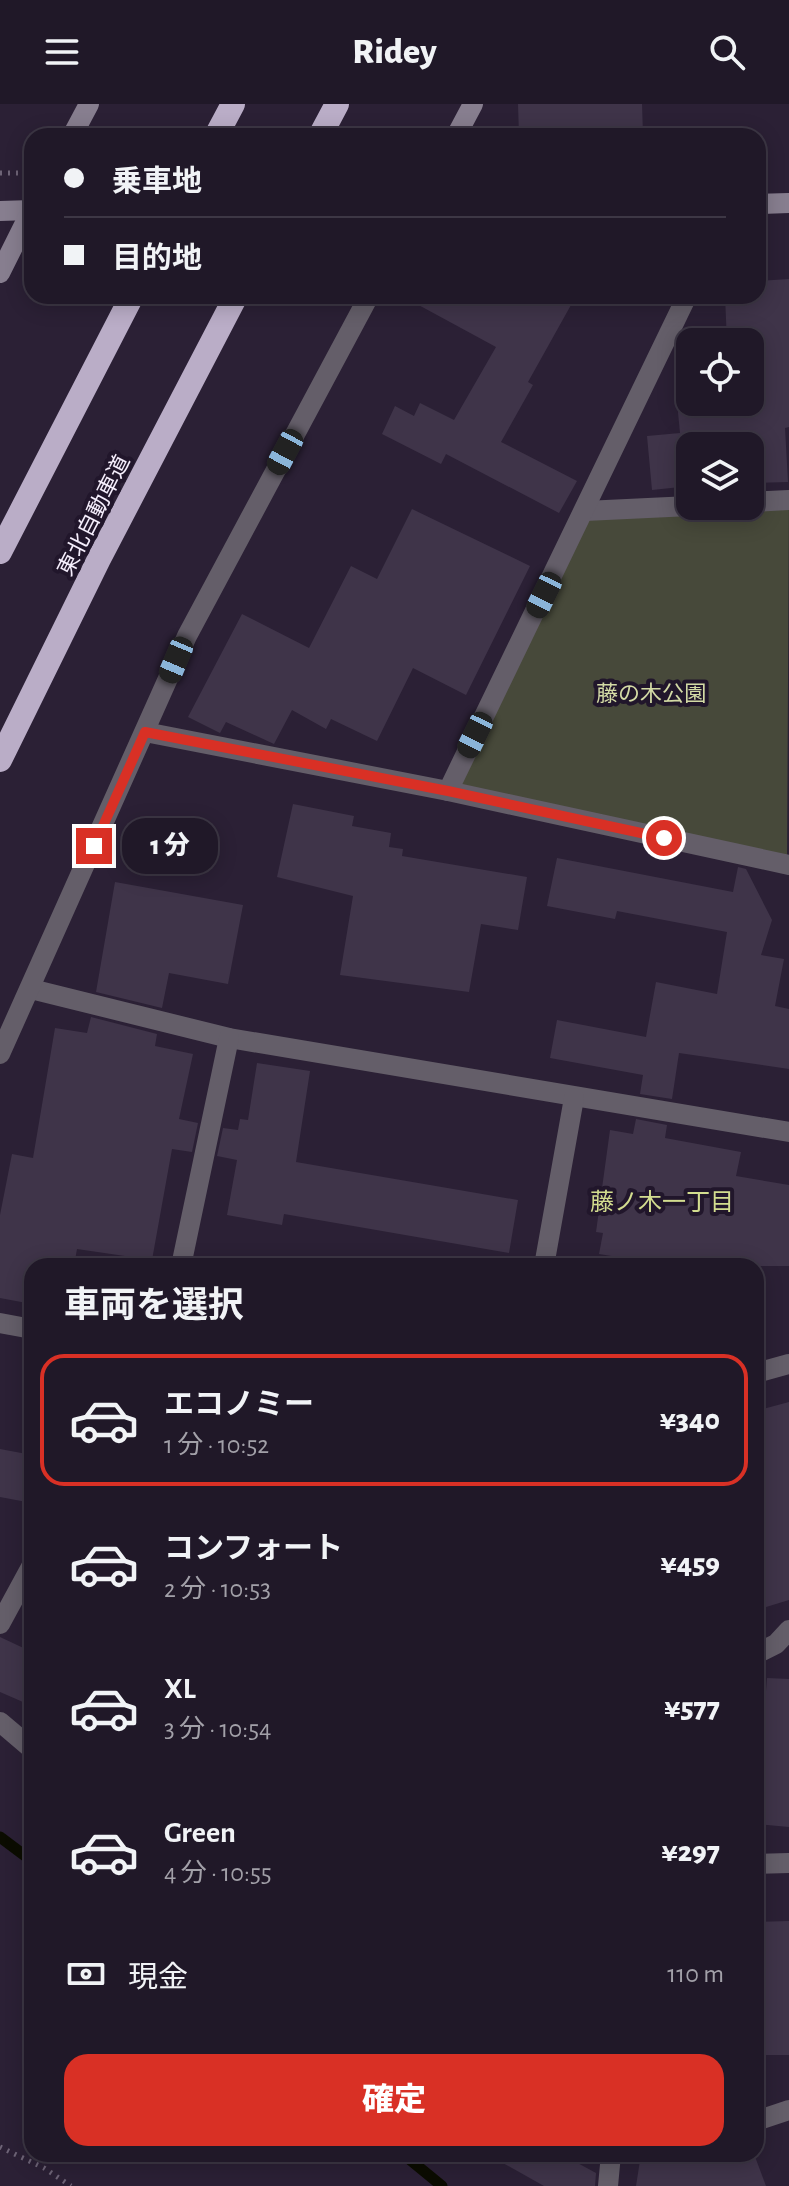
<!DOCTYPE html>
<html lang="ja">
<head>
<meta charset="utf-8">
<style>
	:root { --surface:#201828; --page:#282130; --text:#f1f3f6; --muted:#a2a0a8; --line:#3d3745; --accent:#d93025 }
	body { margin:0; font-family:"Alegreya Sans","Noto Sans JP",sans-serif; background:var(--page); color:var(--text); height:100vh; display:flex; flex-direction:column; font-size:30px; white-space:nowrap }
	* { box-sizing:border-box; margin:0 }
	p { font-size:26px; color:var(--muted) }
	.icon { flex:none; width:44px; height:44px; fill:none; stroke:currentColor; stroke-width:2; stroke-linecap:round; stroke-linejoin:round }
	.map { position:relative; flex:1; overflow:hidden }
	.side { position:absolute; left:24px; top:1154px; width:740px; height:904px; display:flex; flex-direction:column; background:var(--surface); border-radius:24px; box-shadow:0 4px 20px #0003,0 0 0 2px var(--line) }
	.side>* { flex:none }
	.top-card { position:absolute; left:24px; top:24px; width:742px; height:176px; border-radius:24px; box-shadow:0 4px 20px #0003,0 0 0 2px var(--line); display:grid; align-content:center; height:176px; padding:0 40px; background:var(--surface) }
	.fabs { position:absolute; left:676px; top:224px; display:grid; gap:16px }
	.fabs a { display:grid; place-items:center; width:88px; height:88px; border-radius:16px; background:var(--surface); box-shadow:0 4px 20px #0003,0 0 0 2px var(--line); font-size:40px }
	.end { position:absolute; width:36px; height:36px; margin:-18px; border:10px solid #d93025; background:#fff; box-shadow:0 0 0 4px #fff }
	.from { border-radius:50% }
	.bubble { position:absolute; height:56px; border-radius:24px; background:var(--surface); box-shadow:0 4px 20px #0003,0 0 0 2px var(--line); font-size:26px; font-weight:800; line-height:56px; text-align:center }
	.car { position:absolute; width:24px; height:48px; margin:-24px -12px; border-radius:10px; box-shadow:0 0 6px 2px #0007; background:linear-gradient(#222 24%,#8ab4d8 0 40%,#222 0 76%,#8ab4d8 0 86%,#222 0) }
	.top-card b { display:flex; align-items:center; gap:28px; height:76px; font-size:30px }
	.top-card b+b { border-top:2px solid var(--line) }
	.top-card i { width:20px; height:20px; background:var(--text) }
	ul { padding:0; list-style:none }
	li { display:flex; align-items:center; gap:24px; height:132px; margin:0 16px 12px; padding:0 24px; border:4px solid transparent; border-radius:24px }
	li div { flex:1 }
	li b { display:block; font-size:30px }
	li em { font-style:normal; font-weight:800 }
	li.current { border-color:var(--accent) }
	li>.icon { width:72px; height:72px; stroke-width:1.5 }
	h2 { padding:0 40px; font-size:36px; line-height:96px }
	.pay { display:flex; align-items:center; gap:20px; height:88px; padding:0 40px; font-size:30px }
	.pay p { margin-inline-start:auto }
	.primary-button { display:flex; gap:16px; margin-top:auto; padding:16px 40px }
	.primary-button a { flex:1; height:92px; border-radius:24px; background:var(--accent); color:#fff; font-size:32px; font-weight:800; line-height:92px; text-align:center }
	header { display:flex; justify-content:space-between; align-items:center; height:104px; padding:0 40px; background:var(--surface); font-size:36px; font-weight:800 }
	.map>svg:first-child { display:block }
</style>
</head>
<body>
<header><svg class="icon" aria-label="menu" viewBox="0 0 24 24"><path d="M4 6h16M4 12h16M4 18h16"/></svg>Ridey<svg class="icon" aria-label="search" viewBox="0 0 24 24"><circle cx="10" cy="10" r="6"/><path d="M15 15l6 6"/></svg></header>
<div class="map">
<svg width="789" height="2082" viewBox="0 0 789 2082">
	<rect width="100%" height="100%" fill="#2b2035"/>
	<polygon fill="#47493a" points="789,396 787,761 448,687 585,407 750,402"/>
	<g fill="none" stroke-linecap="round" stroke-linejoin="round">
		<g stroke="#0b0c00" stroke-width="11">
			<polyline points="0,1733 32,1757"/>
			<polyline points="403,2050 442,2082"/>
		</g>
	</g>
	<g fill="#3f3449">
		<polygon points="518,0 642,0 643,32 519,32"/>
		<polygon points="789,175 789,323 785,324 788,378 758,379 756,342 686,342 690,382 652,386 647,332 680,329 677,298 750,298 750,238 727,238 725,192 758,192 758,177"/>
		<polygon points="402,192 576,192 528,278 533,281 501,338 577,377 559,409 446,350 441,360 382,330 395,302 414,312 420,299 454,316 496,243"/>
		<polygon points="412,405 530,462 466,591 413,564 377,637 331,615 326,625 292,606 274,640 226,618 220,629 188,613 242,510 309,544 351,462 377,475"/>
		<polygon points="293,700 354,712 352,722 391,729 389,743 403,745 402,752 527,773 518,826 481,820 469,888 340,871 353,792 277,773"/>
		<polygon points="557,754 733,788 738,763 746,765 772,816 761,851 784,855 775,902 789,905 789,965 679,949 672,995 640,990 643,971 550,954 557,916 646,933 656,878 717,890 727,828 617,807 615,815 547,802"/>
		<polygon points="115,778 243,801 228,880 169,869 162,904 96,888"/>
		<polygon points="91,913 157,930 155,942 193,950 179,1015 198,1019 192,1048 172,1045 152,1156 77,1145 74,1162 32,1162 32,1200 0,1194 0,1111 12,1050 33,1054 55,924 87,929"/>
		<polygon points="257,959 310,967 296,1058 518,1096 509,1149 284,1110 282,1121 227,1111 237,1056 217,1052 223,1024 238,1026 240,1015 248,1016"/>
		<polygon points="636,1015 667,1021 665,1034 741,1048 736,1072 789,1081 789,1162 673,1162 599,1150 603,1129 596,1128 610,1026 633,1030"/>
		<polygon points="789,1298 789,1496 756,1506 756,1307"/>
		<polygon points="0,1345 32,1351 32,1399 0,1393"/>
		<polygon points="0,1533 32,1548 32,1579 23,1598 0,1588"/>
		<polygon points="767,1574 789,1575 789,1723 756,1720 761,1634 756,1634 756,1586 766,1587"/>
		<polygon points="789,1817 789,1951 756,1951 756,1818"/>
		<polygon points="487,2050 561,2050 596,2069 595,2082 544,2082"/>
		<polygon points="641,2050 754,2050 766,2082 636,2082"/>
	</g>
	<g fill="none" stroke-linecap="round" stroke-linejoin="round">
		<g stroke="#6e6477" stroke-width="5" stroke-dasharray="2 6" stroke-linecap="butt">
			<polyline points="0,69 20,69"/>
			<polyline points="0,2043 44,2064 71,2082"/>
		</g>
		<g stroke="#645e69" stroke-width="20">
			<polyline points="750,398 789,396"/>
			<polyline points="585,407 690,402"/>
			<polyline points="145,628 448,687 789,761"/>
			<polyline points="448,687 687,192"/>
			<polyline points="31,885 229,934 789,1028"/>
			<polyline points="0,950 187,532 369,192"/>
			<polyline points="181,1162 229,934"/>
			<polyline points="544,1162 574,994"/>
			<polyline points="0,1219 32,1225"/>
			<polyline points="756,1269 789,1260"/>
			<polyline points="0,1520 32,1461"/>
			<polyline points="756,1550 776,1540 789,1526"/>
			<polyline points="0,1618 32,1645"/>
			<polyline points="756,1760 789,1759"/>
			<polyline points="756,2017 789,2006"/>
			<polyline points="608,2082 611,2050"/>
		</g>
		<g stroke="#877e8f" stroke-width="20">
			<polyline points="72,32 89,0"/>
			<polyline points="456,32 473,0"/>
			<polyline points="758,100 789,99"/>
			<polyline points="0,107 32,106"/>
			<polyline points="0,169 32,105"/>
		</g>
		<g stroke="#baadc7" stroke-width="24">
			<polyline points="216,32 233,0"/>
			<polyline points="320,32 337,0"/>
			<polyline points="0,448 132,192"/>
			<polyline points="0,656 99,455 236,192"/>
		</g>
	</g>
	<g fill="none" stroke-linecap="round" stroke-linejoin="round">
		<polyline stroke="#d93025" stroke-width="10" points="94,742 145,628 448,687 664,734"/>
	</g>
	<g text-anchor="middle" stroke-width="8" stroke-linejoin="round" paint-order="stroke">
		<g font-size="22" fill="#f5eefc" stroke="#21162b">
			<text transform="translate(93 411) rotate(-63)" y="8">東北自動車道</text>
		</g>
		<g font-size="22" fill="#d3daa5" stroke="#21162b">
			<text x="651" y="597">藤の木公園</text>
		</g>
		<g font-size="24" fill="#d3dd8f" stroke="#21162b">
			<text x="662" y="1106">藤ノ木一丁目</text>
		</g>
	</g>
</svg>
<div class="fabs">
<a><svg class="icon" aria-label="locate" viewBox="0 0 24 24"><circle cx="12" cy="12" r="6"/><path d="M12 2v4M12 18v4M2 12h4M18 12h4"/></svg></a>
<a><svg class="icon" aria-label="layers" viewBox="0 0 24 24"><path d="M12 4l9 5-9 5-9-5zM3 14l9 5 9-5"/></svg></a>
</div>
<i class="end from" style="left:664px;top:734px"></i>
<i class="end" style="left:94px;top:742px"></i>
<div class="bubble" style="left:122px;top:714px;width:96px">1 分</div>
<i class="car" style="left:285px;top:348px;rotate:208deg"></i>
<i class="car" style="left:544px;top:491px;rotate:206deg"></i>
<i class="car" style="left:176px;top:556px;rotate:203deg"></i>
<i class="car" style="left:475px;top:631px;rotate:206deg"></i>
<div class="top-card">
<b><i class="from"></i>乗車地</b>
<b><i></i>目的地</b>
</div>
<section class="side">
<h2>車両を選択</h2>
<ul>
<li class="current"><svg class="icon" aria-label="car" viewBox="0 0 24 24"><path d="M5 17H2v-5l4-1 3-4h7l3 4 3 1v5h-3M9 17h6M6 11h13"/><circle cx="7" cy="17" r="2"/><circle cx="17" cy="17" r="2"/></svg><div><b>エコノミー</b><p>1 分 · 10:52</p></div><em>¥340</em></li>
<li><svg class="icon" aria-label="car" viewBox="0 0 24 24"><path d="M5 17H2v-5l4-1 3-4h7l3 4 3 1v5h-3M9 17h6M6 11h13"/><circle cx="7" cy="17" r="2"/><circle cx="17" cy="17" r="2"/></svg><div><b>コンフォート</b><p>2 分 · 10:53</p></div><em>¥459</em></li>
<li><svg class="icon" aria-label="car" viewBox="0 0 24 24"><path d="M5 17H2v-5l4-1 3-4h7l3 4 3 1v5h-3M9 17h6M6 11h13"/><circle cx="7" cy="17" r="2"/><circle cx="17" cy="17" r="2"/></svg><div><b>XL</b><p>3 分 · 10:54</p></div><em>¥577</em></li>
<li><svg class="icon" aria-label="car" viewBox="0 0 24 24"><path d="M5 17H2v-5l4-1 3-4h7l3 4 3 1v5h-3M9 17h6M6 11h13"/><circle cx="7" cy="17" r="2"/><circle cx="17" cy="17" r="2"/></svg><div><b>Green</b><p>4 分 · 10:55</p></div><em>¥297</em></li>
</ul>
<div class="pay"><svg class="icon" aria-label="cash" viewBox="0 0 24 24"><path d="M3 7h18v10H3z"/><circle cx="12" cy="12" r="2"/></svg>現金<p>110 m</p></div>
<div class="primary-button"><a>確定</a></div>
</section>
</div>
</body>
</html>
